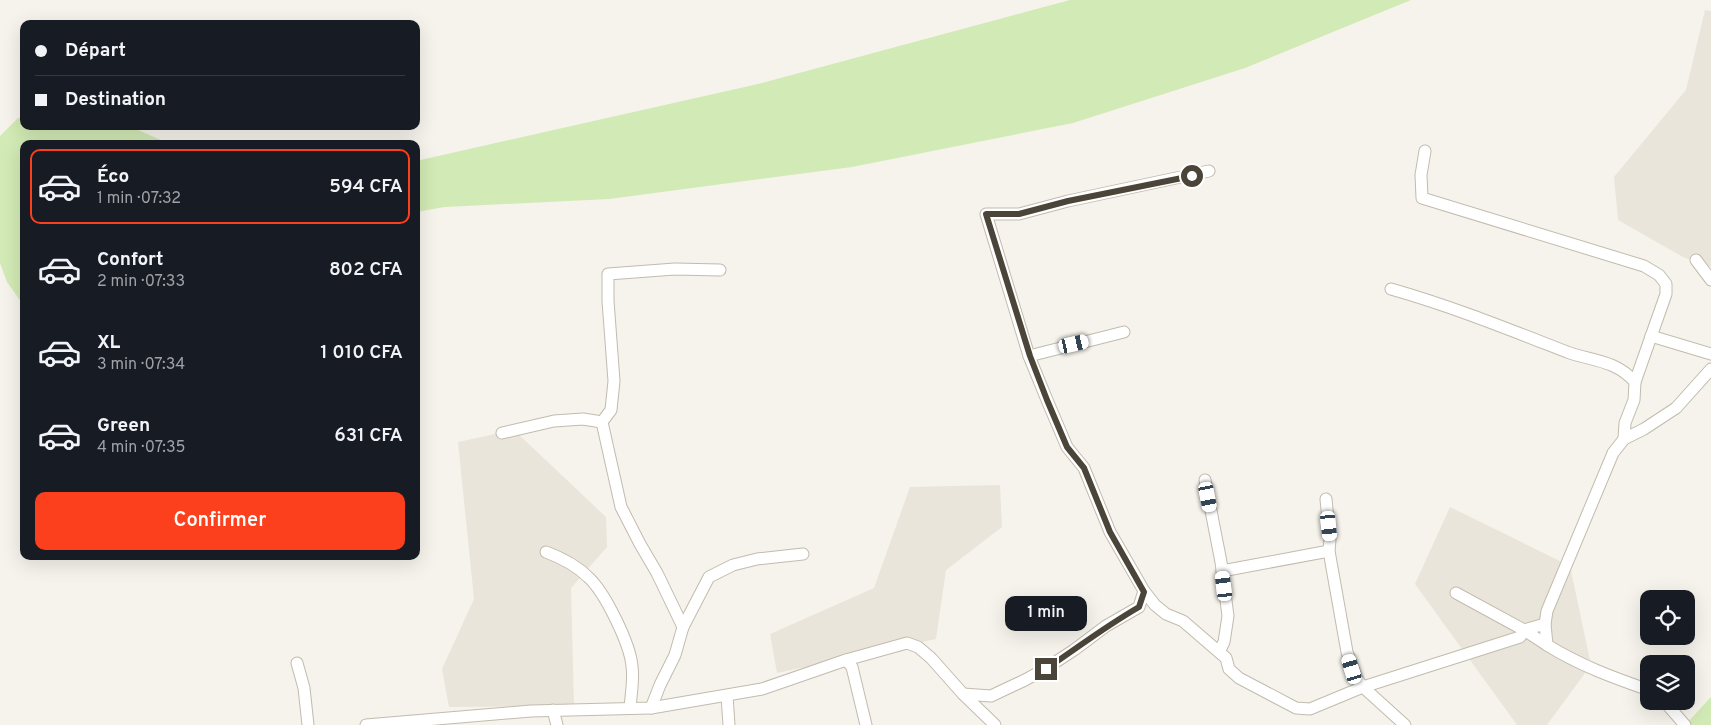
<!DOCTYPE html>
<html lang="fr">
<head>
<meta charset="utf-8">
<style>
	:root { --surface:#171b24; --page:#242831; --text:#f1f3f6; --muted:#9ea1a6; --line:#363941; --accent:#fc3f1d }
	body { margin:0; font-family:Overpass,sans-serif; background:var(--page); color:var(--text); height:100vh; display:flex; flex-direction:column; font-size:19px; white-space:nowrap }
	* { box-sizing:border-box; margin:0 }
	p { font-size:16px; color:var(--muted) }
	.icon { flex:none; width:28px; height:28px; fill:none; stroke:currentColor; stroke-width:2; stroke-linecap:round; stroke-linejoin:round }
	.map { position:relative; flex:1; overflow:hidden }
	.panel { position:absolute; left:20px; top:140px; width:400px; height:420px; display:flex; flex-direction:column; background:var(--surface); border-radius:10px; box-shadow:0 5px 20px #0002 }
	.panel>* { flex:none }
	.banner { position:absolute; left:20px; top:20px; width:400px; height:110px; border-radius:10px; box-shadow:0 5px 20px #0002; display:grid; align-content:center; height:110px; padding:0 15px; background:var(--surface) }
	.fabs { position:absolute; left:1640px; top:590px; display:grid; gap:10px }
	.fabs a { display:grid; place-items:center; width:55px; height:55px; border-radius:10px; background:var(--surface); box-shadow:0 5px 20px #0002; font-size:25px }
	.end { position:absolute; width:22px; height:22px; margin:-11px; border:6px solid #4b4439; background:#fff; box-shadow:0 0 0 2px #fff }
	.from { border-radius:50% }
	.bubble { position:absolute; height:35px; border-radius:10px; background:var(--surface); box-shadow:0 5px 20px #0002; font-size:16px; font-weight:600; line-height:35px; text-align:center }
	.car { position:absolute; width:15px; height:30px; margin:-15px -8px; border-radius:6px; box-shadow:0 0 4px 1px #0007; background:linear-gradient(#fff 24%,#345 0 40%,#fff 0 76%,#345 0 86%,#fff 0) }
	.banner b { display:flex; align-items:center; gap:18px; height:48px; font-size:19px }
	.banner b+b { border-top:1px solid var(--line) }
	.banner i { width:12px; height:12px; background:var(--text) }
	ul { padding:9px 0 0; list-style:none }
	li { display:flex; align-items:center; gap:15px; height:75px; margin:0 10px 8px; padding:0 5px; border:2px solid transparent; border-radius:10px }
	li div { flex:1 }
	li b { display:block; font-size:19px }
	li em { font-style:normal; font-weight:600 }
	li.current { border-color:var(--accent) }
	li>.icon { width:45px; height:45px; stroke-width:1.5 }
	.button { display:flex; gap:10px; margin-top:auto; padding:10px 15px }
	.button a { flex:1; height:58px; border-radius:10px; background:var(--accent); color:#fff; font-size:20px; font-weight:600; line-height:58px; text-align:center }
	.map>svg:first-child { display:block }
</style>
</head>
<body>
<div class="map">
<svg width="1711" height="725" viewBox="0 0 1711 725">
	<rect width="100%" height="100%" fill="#f6f3ec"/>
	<g fill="#eae5da">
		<polygon points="1705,10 1711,11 1711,267 1683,257 1618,220 1614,177 1686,90"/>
		<polygon points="514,430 606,517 607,547 571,588 574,706 449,707 442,669 474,599 458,442"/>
		<polygon points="1000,485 1002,527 946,570 936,639 777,673 770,634 874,588 910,487"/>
		<polygon points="1450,507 1570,566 1591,665 1547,725 1517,725 1415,584"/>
	</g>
	<g fill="#d2eab5">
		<polygon points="1070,0 1411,0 1245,68 1073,123 852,167 609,199 445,207 416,212 416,161 758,84"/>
		<polygon points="18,118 24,118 24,126 129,126 170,144 24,144 24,306 7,282 0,263 0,136"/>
		<polygon points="1711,697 1711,725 1685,725"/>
	</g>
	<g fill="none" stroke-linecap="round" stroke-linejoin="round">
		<defs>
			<g id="street">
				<polyline points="1425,151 1421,175 1422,198 1644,266 1659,275 1666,284 1666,294 1635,382"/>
				<polyline points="1696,260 1711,280"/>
				<path d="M 1391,289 C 1451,306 1508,329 1567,352 C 1592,361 1616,360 1635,382 L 1634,400 L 1625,423 L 1624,439"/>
				<polyline points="1651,336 1711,354"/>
				<polyline points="1029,356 1124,332"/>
				<polyline points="602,422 611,410 614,381 608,301 608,274 675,269 720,270"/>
				<polyline points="502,433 554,421 583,419 602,422 621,507 640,544 657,573 683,627"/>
				<path d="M 546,552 C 562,558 576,565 588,577 C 605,592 630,644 632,666 C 634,680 631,694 630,708"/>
				<polyline points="1222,571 1329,551"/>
				<polyline points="1144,591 1155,605 1166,614 1183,621 1219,652 1224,642 1228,616 1221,562 1205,480"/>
				<polyline points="1456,593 1524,630 1545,624"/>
				<polyline points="1219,652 1226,658 1229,669 1239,678 1296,708 1310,709 1363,687 1357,679 1347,652 1329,551 1330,540 1326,499"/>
				<polyline points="846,660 852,667 866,725"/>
				<polyline points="297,663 304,688 308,725"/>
				<polyline points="1363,687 1520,637 1524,630 1547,645"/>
				<polyline points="1363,687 1405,725"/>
				<path d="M 1649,690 C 1614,678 1579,665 1547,645 L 1545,624 L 1547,611 L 1613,453 L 1624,439 L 1644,429 L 1676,408 L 1711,369"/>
				<polyline points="963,694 991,696 1025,680 1045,669 1074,650 1106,626 1139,607 1144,591 1110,532 1084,468 1067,447 1047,400 1029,356 986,214 1019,214 1068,201 1209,171"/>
				<polyline points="727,696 729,725"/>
				<polyline points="1664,701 1685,725"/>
				<polyline points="651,708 660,685 675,655 683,627 709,577 733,565 757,559 803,554"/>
				<polyline points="553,710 557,725"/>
				<polyline points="366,725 531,711 651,708 762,689 846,660 907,643 918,647 931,658 963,694 995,725"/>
			</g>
		</defs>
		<use href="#street" stroke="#c2bbae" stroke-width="13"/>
		<use href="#street" stroke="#fff" stroke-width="11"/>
	</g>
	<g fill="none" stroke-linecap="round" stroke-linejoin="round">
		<path stroke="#4b4439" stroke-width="6" d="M 1046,669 C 1077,648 1106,626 1139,607 L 1144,592 L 1110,532 L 1084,468 L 1067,447 L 1047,400 L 1030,356 L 986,214 L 1019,214 L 1068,201 L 1192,176"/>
	</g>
</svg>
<div class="fabs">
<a><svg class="icon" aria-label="locate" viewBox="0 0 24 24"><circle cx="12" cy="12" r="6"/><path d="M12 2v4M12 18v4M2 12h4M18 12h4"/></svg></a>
<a><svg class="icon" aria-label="layers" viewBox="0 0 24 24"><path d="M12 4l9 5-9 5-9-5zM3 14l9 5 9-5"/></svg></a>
</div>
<i class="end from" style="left:1192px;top:176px"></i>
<i class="end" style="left:1046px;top:669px"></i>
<div class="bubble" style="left:1005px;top:596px;width:82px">1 min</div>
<i class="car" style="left:1074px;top:344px;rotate:77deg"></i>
<i class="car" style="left:1208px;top:497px;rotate:169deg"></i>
<i class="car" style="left:1329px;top:526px;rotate:174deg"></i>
<i class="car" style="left:1224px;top:586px;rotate:353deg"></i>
<i class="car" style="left:1352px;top:669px;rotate:343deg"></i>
<div class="banner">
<b><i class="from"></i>Départ</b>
<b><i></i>Destination</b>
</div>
<section class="panel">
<ul>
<li class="current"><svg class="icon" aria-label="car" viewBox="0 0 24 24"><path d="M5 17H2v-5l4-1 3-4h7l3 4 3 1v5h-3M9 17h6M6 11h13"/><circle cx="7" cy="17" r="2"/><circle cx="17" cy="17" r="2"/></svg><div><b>Éco</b><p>1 min · 07:32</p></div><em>594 CFA</em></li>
<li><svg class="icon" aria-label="car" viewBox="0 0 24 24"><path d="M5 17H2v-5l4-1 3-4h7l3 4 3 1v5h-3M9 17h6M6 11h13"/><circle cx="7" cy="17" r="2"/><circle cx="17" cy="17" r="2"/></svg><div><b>Confort</b><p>2 min · 07:33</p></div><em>802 CFA</em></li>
<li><svg class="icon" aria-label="car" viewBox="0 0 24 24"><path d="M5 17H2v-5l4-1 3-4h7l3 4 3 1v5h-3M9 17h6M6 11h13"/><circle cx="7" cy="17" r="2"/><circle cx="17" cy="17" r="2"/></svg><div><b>XL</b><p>3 min · 07:34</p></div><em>1 010 CFA</em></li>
<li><svg class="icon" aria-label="car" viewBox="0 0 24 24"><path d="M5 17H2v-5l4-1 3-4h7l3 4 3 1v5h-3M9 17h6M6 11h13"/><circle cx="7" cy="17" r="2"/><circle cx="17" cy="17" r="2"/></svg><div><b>Green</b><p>4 min · 07:35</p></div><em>631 CFA</em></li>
</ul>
<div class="button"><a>Confirmer</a></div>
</section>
</div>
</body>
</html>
